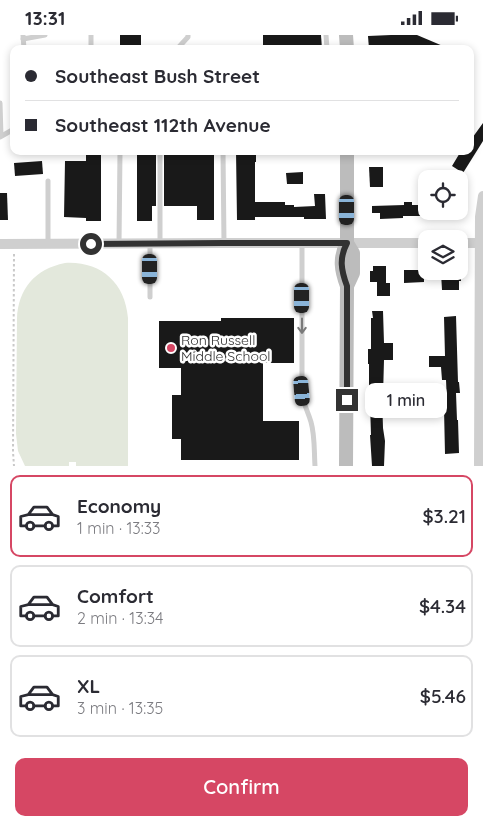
<!DOCTYPE html>
<html lang="en">
<head>
<meta charset="utf-8">
<style>
	:root { --surface:#fff; --page:#f2f2f3; --text:#2b2b33; --muted:#7c7c81; --line:#e1e1e2; --accent:#d64764 }
	body { margin:0; font-family:Quicksand,sans-serif; background:var(--page); color:var(--text); height:100vh; display:flex; flex-direction:column; font-size:19px; white-space:nowrap }
	* { box-sizing:border-box; margin:0 }
	p { font-size:16px; color:var(--muted) }
	.icon { flex:none; width:28px; height:28px; fill:none; stroke:currentColor; stroke-width:2; stroke-linecap:round; stroke-linejoin:round }
	.map { position:relative; height:431px; overflow:hidden }
	.side { display:flex; flex-direction:column; background:var(--surface); flex:1 }
	.side>* { flex:none }
	.guide { position:absolute; left:10px; top:10px; width:464px; height:110px; border-radius:10px; box-shadow:0 2px 8px #0003; display:grid; align-content:center; height:110px; padding:0 15px; background:var(--surface) }
	.fabs { position:absolute; left:418px; top:135px; display:grid; gap:10px }
	.fabs a { display:grid; place-items:center; width:50px; height:50px; border-radius:10px; background:var(--surface); box-shadow:0 2px 8px #0003; font-size:25px }
	.end { position:absolute; width:22px; height:22px; margin:-11px; border:6px solid #323232; background:#fff; box-shadow:0 0 0 2px #fff }
	.from { border-radius:50% }
	.bubble { position:absolute; height:35px; border-radius:10px; background:var(--surface); box-shadow:0 2px 8px #0003; font-size:16px; font-weight:600; line-height:35px; text-align:center }
	.car { position:absolute; width:15px; height:30px; margin:-15px -8px; border-radius:6px; box-shadow:0 0 4px 1px #0007; background:linear-gradient(#222 24%,#8ab4d8 0 40%,#222 0 76%,#8ab4d8 0 86%,#222 0) }
	.guide b { display:flex; align-items:center; gap:18px; height:48px; font-size:19px }
	.guide b+b { border-top:1px solid var(--line) }
	.guide i { width:12px; height:12px; background:var(--text) }
	ul { padding:9px 0 0; list-style:none }
	li { display:flex; align-items:center; gap:15px; height:82px; margin:0 10px 8px; padding:0 5px; border:2px solid var(--line); border-radius:10px }
	li div { flex:1 }
	li b { display:block; font-size:19px }
	li em { font-style:normal; font-weight:600 }
	li.active { border-color:var(--accent) }
	li>.icon { width:45px; height:45px; stroke-width:1.5 }
	.cta { display:flex; gap:10px; margin-top:auto; padding:10px 15px }
	.cta a { flex:1; height:58px; border-radius:10px; background:var(--accent); color:#fff; font-size:20px; font-weight:600; line-height:58px; text-align:center }
	.status { display:flex; justify-content:space-between; align-items:center; height:35px; padding:0 25px; background:var(--surface); direction:ltr }
	.status svg { height:14px; fill:currentColor }
	.map>svg:first-child { display:block }
</style>
</head>
<body>
<div class="status"><b>13:31</b><svg viewBox="0 0 49 12"><path d="M0 12V9h3v3zM5 12V6h3v6zM10 12V3h3v9zM15 12V0h3v12zM26 1h20v11H26zM47 4h2v5h-2z"/></svg></div>
<div class="map">
<svg width="483" height="431" viewBox="0 0 483 431">
	<rect width="100%" height="100%" fill="#fff"/>
	<path fill="#e3e8dc" d="M 65,228 C 100,226 125,247 128,283 L 128,431 L 76,431 L 76,427 L 69,427 L 69,431 L 25,431 L 18,416 L 16,399 L 17,284 C 18,254 35,234 65,228 Z"/>
	<g fill="#191919">
		<rect x="120" y="0" width="21" height="14"/>
		<polygon points="263,0 321,0 322,14 263,14"/>
		<polygon points="391,0 417,0 450,14 369,14 368,1"/>
		<polygon points="483,88 483,106 463,138 452,131 461,116 470,116 470,106"/>
		<polygon points="86,116 101,116 101,186 86,186 86,183 64,182 65,126 86,126"/>
		<polygon points="137,116 156,116 156,171 152,171 152,186 137,186"/>
		<polygon points="164,116 214,116 214,185 197,185 197,171 164,171"/>
		<polygon points="236,116 256,116 256,127 255,127 255,167 285,167 285,170 294,170 294,172 315,171 314,159 325,159 326,184 304,184 304,182 255,182 255,185 237,185"/>
		<polygon points="42,126 43,139 15,141 14,128"/>
		<polygon points="369,132 383,132 383,152 370,152"/>
		<polygon points="303,137 303,149 287,149 286,138"/>
		<polygon points="0,158 7,158 8,185 0,185"/>
		<polygon points="404,167 412,167 412,170 426,170 426,181 403,181 403,183 380,184 380,178 372,178 372,171 404,170"/>
		<polygon points="373,231 386,231 386,248 390,248 390,261 377,261 377,247 370,247 370,236 373,236"/>
		<polygon points="404,235 424,235 424,247 404,248"/>
		<polygon points="447,236 461,236 461,246 459,246 459,255 442,255 441,238 447,238"/>
		<polygon points="372,276 383,276 384,308 393,308 393,325 384,325 383,361 382,361 383,393 385,406 384,431 372,431 370,400 371,400 370,369 373,369 373,353 369,353 369,329 368,329 368,314 371,314 371,283 373,283"/>
		<polygon points="456,281 458,347 459,347 460,358 456,358 457,385 458,385 459,418 445,419 444,374 440,374 440,367 447,367 446,345 442,345 441,332 429,332 429,321 445,321 444,282"/>
		<polygon points="221,283 294,283 294,328 263,328 263,386 299,386 299,425 181,425 181,404 172,404 172,360 181,360 181,333 159,333 159,286 221,286"/>
	</g>
	<g fill="none" stroke-linecap="round" stroke-linejoin="round">
		<polyline stroke="#c9c9c9" stroke-width="2" stroke-dasharray="2.5 2.5" stroke-linecap="butt" points="14,219 13,417 14,431"/>
		<g stroke="#cfcfcf" stroke-width="5">
			<polyline points="23,0 24,14"/>
			<polyline points="326,0 327,14"/>
			<polyline points="23,4 45,0"/>
			<polyline points="91,14 91,0"/>
			<polyline points="174,14 177,14 188,2 188,0"/>
			<polyline points="0,68 1,101"/>
			<polyline points="0,102 14,94"/>
			<polyline points="223,116 224,208"/>
			<polyline points="160,208 160,116"/>
			<path d="M 302,208 L 302,356 C 303,369 307,374 311,387 C 315,401 314,416 315,431"/>
			<polyline points="48,209 48,146"/>
			<polyline points="119,209 120,116"/>
			<polyline points="150,209 150,262"/>
		</g>
		<g stroke="#cfcfcf" stroke-width="10">
			<polyline points="459,208 483,208"/>
			<polyline points="0,209 224,208 426,208"/>
			<polyline points="479,431 480,182 483,161"/>
		</g>
		<g stroke="#bcbcbc" stroke-width="14">
			<polyline points="346,0 347,14"/>
			<polyline points="347,251 353,238 353,218 347,208"/>
			<path d="M 346,431 L 347,251 C 341,235 339,223 347,208 L 347,116"/>
		</g>
	</g>
	<defs><path id="oneway-shaft" d="M-6 0H5M1.5-3L5.5 0L1.5 3" fill="none" stroke-width="1.6" stroke-linecap="round" stroke-linejoin="round" transform="scale(1.25)"/></defs>
	<use stroke="#797979" href="#oneway-shaft" transform="translate(302 291) rotate(90)"/>
	<g fill="none" stroke-linecap="round" stroke-linejoin="round">
		<path stroke="#323232" stroke-width="6" d="M 91,209 L 224,208 L 347,208 C 339,223 341,235 347,251 L 347,365"/>
	</g>
	<circle fill="#d64764" stroke="#fff" stroke-width="2" cx="171" cy="313" r="5"/>
	<g text-anchor="middle" stroke-width="5" stroke-linejoin="round" paint-order="stroke">
		<g font-size="14" fill="#323232" stroke="#fff" text-anchor="start">
			<text x="181" y="310">Ron Russell<tspan x="181" dy="16">Middle School</tspan></text>
		</g>
	</g>
</svg>
<div class="fabs">
<a><svg class="icon" aria-label="locate" viewBox="0 0 24 24"><circle cx="12" cy="12" r="6"/><path d="M12 2v4M12 18v4M2 12h4M18 12h4"/></svg></a>
<a><svg class="icon" aria-label="layers" viewBox="0 0 24 24"><path d="M12 4l9 5-9 5-9-5zM3 14l9 5 9-5"/></svg></a>
</div>
<i class="end from" style="left:91px;top:209px"></i>
<i class="end" style="left:347px;top:365px"></i>
<div class="bubble" style="left:365px;top:348px;width:82px">1 min</div>
<i class="car" style="left:347px;top:175px;rotate:180deg"></i>
<i class="car" style="left:150px;top:234px;rotate:180deg"></i>
<i class="car" style="left:302px;top:263px;rotate:180deg"></i>
<i class="car" style="left:302px;top:356px;rotate:175deg"></i>
<div class="guide">
<b><i class="from"></i>Southeast Bush Street</b>
<b><i></i>Southeast 112th Avenue</b>
</div>
</div>
<section class="side">
<ul>
<li class="active"><svg class="icon" aria-label="car" viewBox="0 0 24 24"><path d="M5 17H2v-5l4-1 3-4h7l3 4 3 1v5h-3M9 17h6M6 11h13"/><circle cx="7" cy="17" r="2"/><circle cx="17" cy="17" r="2"/></svg><div><b>Economy</b><p>1 min · 13:33</p></div><em>$3.21</em></li>
<li><svg class="icon" aria-label="car" viewBox="0 0 24 24"><path d="M5 17H2v-5l4-1 3-4h7l3 4 3 1v5h-3M9 17h6M6 11h13"/><circle cx="7" cy="17" r="2"/><circle cx="17" cy="17" r="2"/></svg><div><b>Comfort</b><p>2 min · 13:34</p></div><em>$4.34</em></li>
<li><svg class="icon" aria-label="car" viewBox="0 0 24 24"><path d="M5 17H2v-5l4-1 3-4h7l3 4 3 1v5h-3M9 17h6M6 11h13"/><circle cx="7" cy="17" r="2"/><circle cx="17" cy="17" r="2"/></svg><div><b>XL</b><p>3 min · 13:35</p></div><em>$5.46</em></li>
</ul>
<div class="cta"><a>Confirm</a></div>
</section>
</body>
</html>
